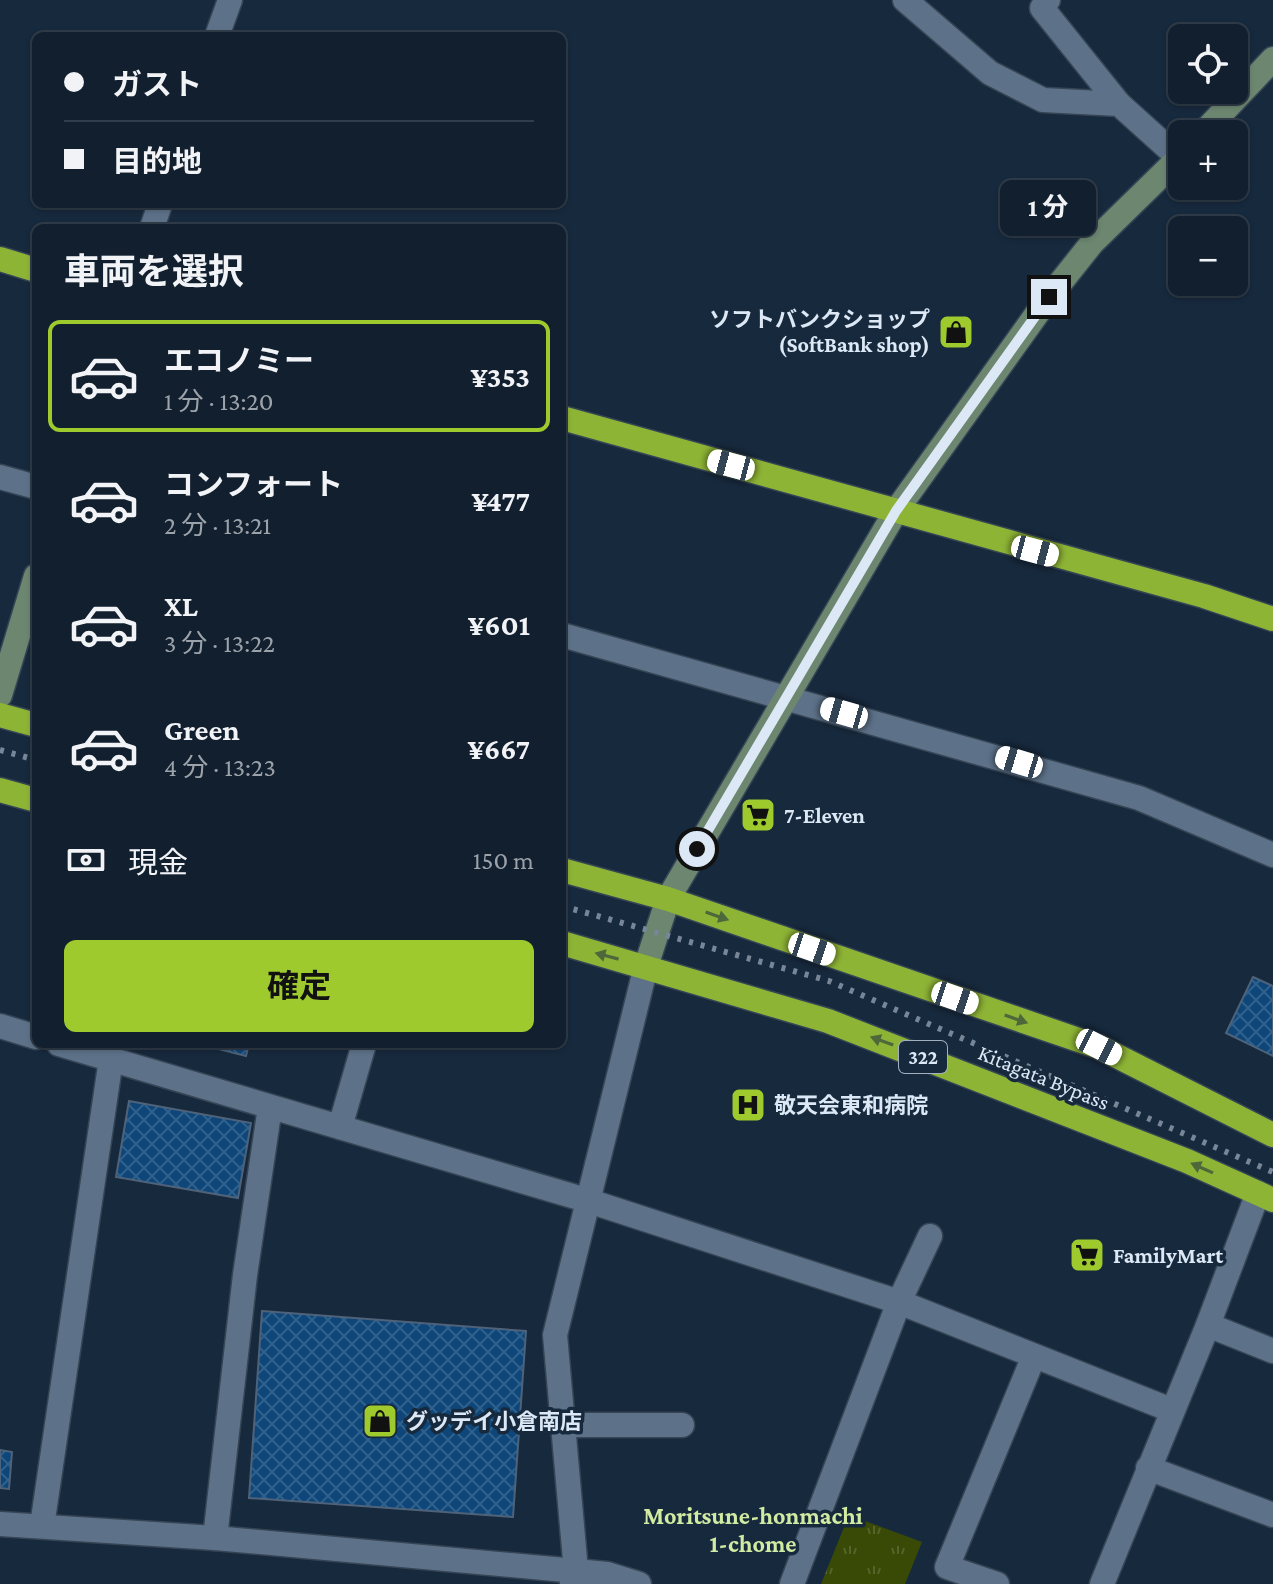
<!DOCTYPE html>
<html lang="ja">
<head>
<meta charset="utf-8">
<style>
	:root { --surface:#111f2e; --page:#1a2736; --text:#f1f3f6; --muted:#9ca2aa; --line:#303d4a; --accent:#9eca2e }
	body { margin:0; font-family:"Crimson Pro","Noto Sans JP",serif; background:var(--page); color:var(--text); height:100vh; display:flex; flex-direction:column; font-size:30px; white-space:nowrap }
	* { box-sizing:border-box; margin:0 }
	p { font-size:26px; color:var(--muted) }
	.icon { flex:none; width:44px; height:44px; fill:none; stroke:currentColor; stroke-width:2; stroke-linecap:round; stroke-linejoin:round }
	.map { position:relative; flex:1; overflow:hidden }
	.sheet { position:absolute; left:32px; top:224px; width:534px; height:824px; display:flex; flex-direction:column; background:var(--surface); border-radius:12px; box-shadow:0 2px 6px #0004,0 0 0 2px var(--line) }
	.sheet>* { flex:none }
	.guide { position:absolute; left:32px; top:32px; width:534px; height:176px; border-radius:12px; box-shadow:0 2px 6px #0004,0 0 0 2px var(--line); display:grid; align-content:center; height:176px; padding:0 32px; background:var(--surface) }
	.tools { position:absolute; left:1168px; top:24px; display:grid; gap:16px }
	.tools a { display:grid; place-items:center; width:80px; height:80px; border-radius:12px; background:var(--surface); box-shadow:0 2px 6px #0004,0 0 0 2px var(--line); font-size:40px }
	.end { position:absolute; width:36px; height:36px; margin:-18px; border:10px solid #dce8f5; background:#111; box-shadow:0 0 0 4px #111 }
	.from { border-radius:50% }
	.bubble { position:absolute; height:56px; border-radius:12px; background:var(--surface); box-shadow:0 2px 6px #0004,0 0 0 2px var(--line); font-size:26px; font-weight:700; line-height:56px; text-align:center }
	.car { position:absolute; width:24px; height:48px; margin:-24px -12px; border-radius:10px; box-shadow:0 0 6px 2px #0007; background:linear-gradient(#fff 24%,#345 0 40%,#fff 0 76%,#345 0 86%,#fff 0) }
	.guide b { display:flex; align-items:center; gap:28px; height:76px; font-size:30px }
	.guide b+b { border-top:2px solid var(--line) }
	.guide i { width:20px; height:20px; background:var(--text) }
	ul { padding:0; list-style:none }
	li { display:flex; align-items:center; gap:24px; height:112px; margin:0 16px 12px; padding:0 16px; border:4px solid transparent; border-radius:12px }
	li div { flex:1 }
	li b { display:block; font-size:30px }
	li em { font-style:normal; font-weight:700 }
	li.current { border-color:var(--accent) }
	li>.icon { width:72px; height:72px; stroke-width:1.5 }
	h2 { padding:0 32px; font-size:36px; line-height:96px }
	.pay { display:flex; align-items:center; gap:20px; height:88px; padding:0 32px; font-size:30px }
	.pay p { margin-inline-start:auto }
	.button { display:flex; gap:16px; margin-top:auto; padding:16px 32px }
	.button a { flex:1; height:92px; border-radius:12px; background:var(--accent); color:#111; font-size:32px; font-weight:700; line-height:92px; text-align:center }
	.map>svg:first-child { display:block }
</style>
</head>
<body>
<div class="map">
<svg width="1273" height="1584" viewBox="0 0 1273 1584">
	<defs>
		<pattern id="park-tufts" width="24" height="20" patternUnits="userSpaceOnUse" patternTransform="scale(2)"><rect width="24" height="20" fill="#384a05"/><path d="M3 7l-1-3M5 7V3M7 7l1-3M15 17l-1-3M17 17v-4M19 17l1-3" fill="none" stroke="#54642a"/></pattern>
		<pattern id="building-cross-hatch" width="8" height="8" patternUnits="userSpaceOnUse" patternTransform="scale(2)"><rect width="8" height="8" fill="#0e4679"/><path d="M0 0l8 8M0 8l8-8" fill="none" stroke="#30618d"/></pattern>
	</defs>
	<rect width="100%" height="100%" fill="#17293d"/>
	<polygon fill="url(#park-tufts)" points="849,1515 922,1542 905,1584 821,1584"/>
	<g fill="url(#building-cross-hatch)" stroke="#4e6279" stroke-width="2">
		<polygon points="1253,977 1273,986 1273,1056 1226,1033"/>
		<polygon points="199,1044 249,1044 246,1056"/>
		<polygon points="129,1101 251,1123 238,1198 116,1177"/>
		<polygon points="262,1311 526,1331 513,1517 249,1498"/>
		<polygon points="0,1450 12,1452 9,1489 0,1488"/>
	</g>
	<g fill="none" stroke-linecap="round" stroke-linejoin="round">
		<defs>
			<g id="street">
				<polyline points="905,0 990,73 1043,100 1119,104 1179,158"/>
				<polyline points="1048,0 1042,8 1119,104"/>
				<polyline points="217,36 230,0"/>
				<polyline points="152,228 160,204"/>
				<polyline points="0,477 36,487"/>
				<polyline points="562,635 1139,798 1273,855"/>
				<polyline points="0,1026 36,1037"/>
				<polyline points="59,1044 586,1200 899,1302 1171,1410"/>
				<polyline points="340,1127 364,1044"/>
				<polyline points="1208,1325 1273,1351"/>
				<polyline points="563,1425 682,1425"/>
				<polyline points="1148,1468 1273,1515"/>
				<polyline points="0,1524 215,1538 576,1571 607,1574 639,1584"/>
				<polyline points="42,1526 111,1059"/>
				<polyline points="215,1538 245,1275 270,1107"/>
				<polyline points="572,1583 576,1571 555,1335 646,966"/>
				<polyline points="792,1584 899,1302 930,1236"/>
				<polyline points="997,1584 947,1567 1034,1356"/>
				<polyline points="1102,1584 1208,1325 1258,1193"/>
			</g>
			<g id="secondary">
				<polyline points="1202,134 1273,59"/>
				<polyline points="0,695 36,576"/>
				<polyline points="646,966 668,899 896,511 1049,297 1092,243 1182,155"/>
			</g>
			<g id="highway">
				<polyline points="0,259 36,270"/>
				<polyline points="562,418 1204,596 1273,619"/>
				<polyline points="0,715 36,725"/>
				<polyline points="0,790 36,800"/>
				<polyline points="562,870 668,899 1099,1047 1273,1135"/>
				<polyline points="562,943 828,1021 1187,1161 1273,1200"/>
			</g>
		</defs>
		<use href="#street" stroke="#364555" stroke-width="27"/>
		<use href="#secondary" stroke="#364555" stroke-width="27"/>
		<use href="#highway" stroke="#364555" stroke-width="27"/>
		<use href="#street" stroke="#5d7289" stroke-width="24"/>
		<use href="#secondary" stroke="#6c8670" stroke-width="24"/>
		<use href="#highway" stroke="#8eb436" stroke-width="24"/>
		<g stroke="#788797" stroke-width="6" stroke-dasharray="4 8" stroke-linecap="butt">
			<polyline points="0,750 36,760"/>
			<polyline points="562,906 829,981 1273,1172"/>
		</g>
	</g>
	<defs><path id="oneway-solid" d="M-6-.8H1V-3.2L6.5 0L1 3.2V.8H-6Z" transform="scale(2)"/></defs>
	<g fill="#4d683a">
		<use href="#oneway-solid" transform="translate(717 916) rotate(19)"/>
		<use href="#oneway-solid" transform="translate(607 956) rotate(-165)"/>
		<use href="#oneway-solid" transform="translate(1016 1019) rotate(19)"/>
		<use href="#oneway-solid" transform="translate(882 1041) rotate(-160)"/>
		<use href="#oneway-solid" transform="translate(1202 1168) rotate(-156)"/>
	</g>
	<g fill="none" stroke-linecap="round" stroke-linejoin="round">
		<polyline stroke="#dce8f5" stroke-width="10" points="697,849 896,511 1049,297"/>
	</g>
	<defs>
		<symbol id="shop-square" viewBox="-11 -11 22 22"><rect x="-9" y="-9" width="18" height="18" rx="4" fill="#9eca2e" stroke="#17293d"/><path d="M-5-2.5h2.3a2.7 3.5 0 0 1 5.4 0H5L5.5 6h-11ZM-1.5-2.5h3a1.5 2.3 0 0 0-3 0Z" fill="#111"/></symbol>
		<symbol id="supermarket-square" viewBox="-11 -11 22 22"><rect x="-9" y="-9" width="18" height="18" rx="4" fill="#9eca2e" stroke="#17293d"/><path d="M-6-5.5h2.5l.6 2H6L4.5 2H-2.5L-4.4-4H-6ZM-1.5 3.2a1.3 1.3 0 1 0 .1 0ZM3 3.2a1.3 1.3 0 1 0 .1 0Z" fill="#111"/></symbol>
		<symbol id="hospital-square" viewBox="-11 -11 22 22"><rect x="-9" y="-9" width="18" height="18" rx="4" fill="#9eca2e" stroke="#17293d"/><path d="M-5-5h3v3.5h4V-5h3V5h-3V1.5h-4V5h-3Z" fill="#111"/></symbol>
	</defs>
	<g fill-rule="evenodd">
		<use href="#shop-square" x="936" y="312" width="40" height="40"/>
		<use href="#supermarket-square" x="738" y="795" width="40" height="40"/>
		<use href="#hospital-square" x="728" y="1085" width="40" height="40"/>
		<use href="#supermarket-square" x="1067" y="1235" width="40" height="40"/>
		<use href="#shop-square" x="360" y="1401" width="40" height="40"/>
	</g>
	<g text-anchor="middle" stroke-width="7" stroke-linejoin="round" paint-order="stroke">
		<rect fill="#17293d" stroke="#a1afbe" stroke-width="2" x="899" y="1041" width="48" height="32" rx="6"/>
		<g font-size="20" font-weight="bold" fill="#dce8f5">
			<text x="923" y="1064">322</text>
		</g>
		<g font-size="22" font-weight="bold" fill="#dce8f5" stroke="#17293d" text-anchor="start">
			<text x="930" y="327" text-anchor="end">ソフトバンクショップ<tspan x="930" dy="25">(SoftBank shop)</tspan></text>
			<text x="784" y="823">7-Eleven</text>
			<text x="774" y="1113">敬天会東和病院</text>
			<text x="1113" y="1263">FamilyMart</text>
			<text x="406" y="1429">グッデイ小倉南店</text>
		</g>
		<g font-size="22" fill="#dce8f5" stroke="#17293d">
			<text transform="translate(1044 1077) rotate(22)" y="8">Kitagata Bypass</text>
		</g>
		<g font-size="24" font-weight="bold" fill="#d1eba2" stroke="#17293d">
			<text x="753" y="1524">Moritsune-honmachi<tspan x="753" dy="28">1-chome</tspan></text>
		</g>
	</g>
</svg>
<div class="tools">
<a><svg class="icon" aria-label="locate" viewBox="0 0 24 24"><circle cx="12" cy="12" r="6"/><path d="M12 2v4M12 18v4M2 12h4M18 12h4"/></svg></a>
<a>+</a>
<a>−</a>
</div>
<i class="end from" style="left:697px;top:849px"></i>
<i class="end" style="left:1049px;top:297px"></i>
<div class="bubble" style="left:1000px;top:180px;width:96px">1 分</div>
<i class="car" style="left:731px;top:465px;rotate:285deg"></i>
<i class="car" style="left:1035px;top:551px;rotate:105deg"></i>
<i class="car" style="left:844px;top:713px;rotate:286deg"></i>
<i class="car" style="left:1019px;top:762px;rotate:287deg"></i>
<i class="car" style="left:812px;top:949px;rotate:109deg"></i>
<i class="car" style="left:955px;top:998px;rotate:109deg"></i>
<i class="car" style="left:1099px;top:1047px;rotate:117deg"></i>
<div class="guide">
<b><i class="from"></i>ガスト</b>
<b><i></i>目的地</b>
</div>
<section class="sheet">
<h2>車両を選択</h2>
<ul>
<li class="current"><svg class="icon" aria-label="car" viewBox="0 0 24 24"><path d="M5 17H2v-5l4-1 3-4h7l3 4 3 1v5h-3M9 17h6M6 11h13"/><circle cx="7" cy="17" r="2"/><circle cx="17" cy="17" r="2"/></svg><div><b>エコノミー</b><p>1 分 · 13:20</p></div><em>¥353</em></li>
<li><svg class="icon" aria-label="car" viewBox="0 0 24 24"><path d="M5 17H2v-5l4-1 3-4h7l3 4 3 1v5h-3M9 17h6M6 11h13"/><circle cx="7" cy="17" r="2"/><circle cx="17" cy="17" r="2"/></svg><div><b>コンフォート</b><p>2 分 · 13:21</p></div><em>¥477</em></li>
<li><svg class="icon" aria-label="car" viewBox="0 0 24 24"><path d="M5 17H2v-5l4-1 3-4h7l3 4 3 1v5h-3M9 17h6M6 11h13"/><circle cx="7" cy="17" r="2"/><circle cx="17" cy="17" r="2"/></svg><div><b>XL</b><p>3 分 · 13:22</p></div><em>¥601</em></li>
<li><svg class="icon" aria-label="car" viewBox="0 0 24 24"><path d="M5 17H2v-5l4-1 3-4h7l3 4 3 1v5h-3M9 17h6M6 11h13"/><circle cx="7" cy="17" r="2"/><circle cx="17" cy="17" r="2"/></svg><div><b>Green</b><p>4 分 · 13:23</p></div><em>¥667</em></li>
</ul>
<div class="pay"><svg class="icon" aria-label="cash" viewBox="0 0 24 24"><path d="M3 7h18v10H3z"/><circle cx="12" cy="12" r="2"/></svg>現金<p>150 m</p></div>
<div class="button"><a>確定</a></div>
</section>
</div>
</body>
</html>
